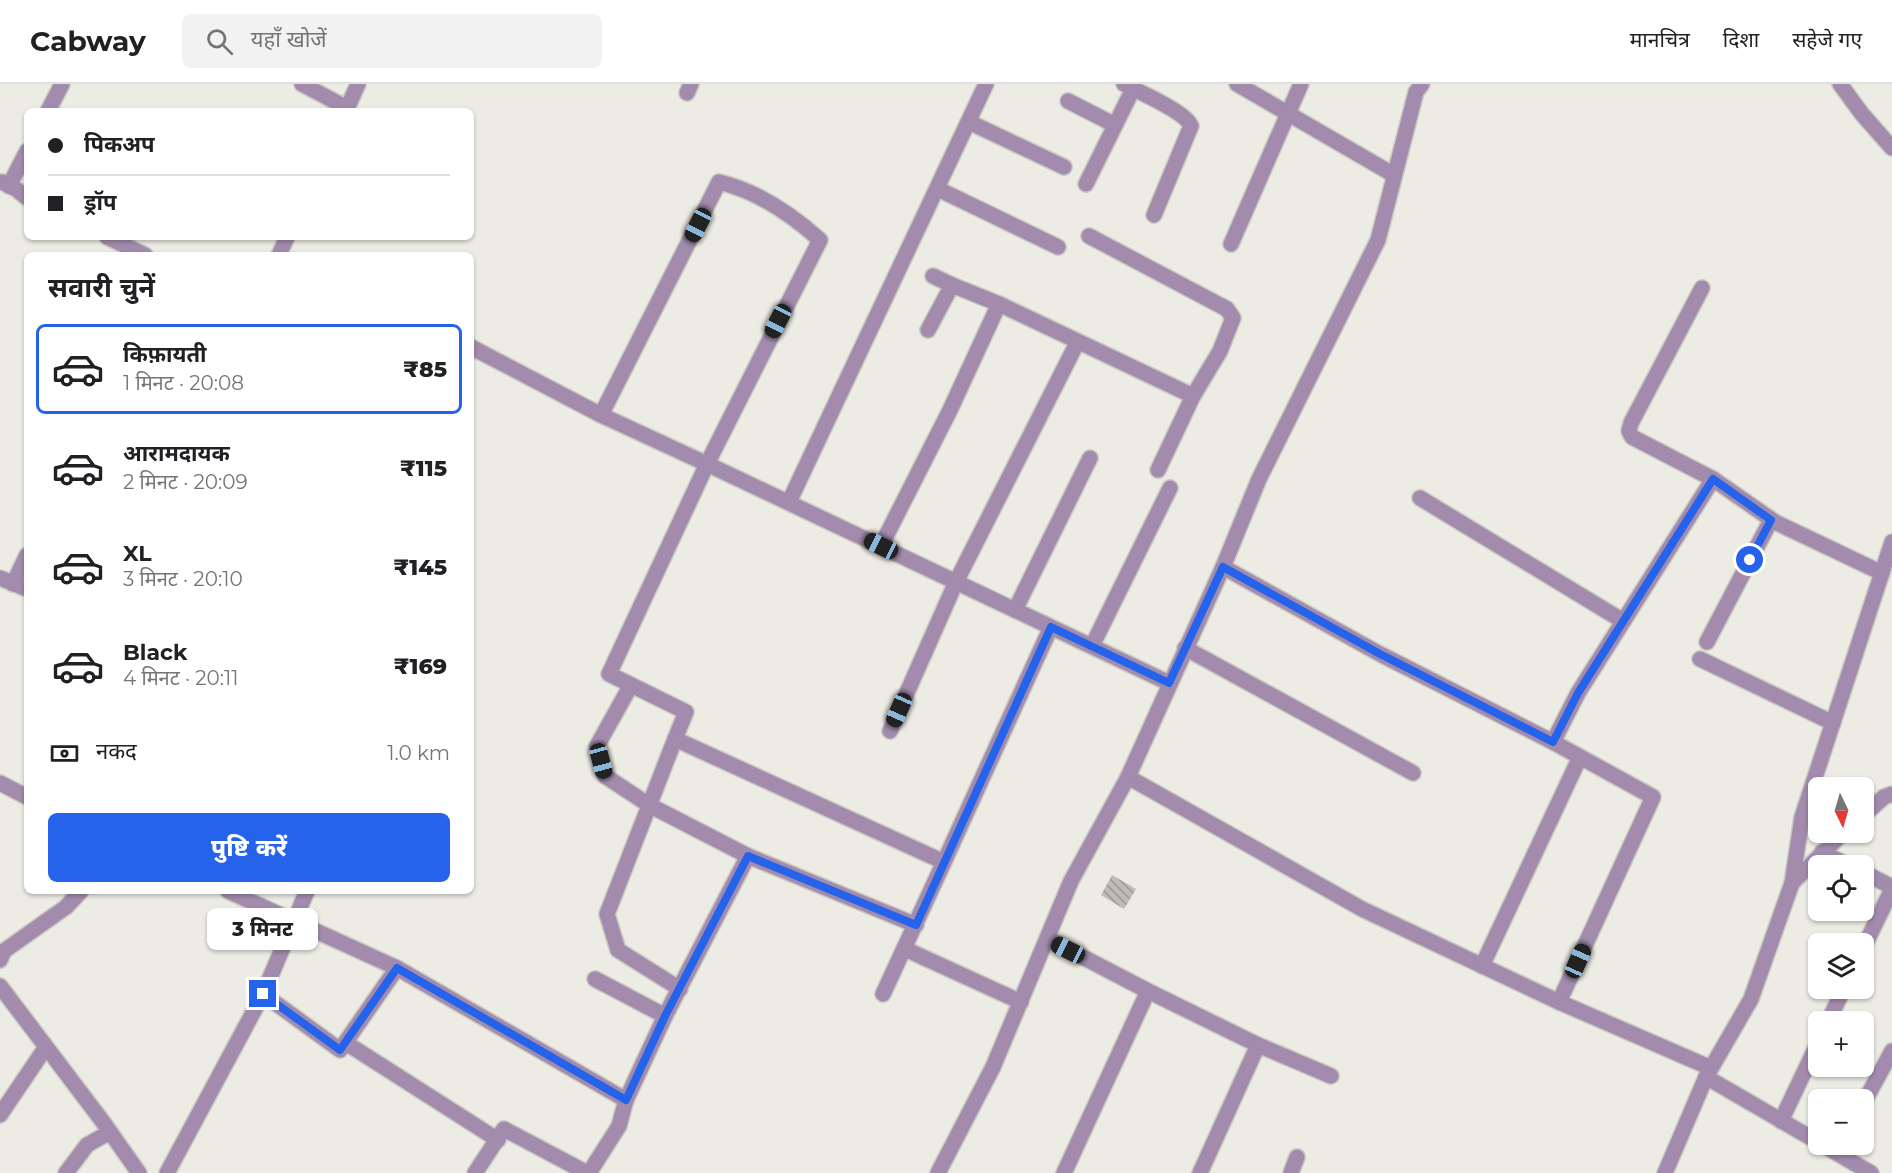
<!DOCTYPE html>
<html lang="hi">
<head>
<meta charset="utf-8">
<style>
	:root { --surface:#fff; --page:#f2f2f2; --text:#202124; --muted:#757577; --line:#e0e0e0; --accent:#2563eb }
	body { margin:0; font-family:Montserrat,"Noto Sans Devanagari",sans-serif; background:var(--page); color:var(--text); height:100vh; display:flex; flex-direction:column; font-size:22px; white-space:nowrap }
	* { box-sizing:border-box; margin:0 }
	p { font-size:20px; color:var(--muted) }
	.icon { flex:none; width:33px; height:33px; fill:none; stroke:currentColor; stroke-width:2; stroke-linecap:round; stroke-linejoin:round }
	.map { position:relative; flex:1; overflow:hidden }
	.drawer { position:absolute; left:24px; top:168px; width:450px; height:642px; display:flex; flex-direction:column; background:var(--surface); border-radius:9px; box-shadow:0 2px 4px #0004 }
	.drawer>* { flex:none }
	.hud { position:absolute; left:24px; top:24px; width:450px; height:132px; border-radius:9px; box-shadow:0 2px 4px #0004; display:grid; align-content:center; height:132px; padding:0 24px; background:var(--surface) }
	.needle { width:39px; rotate:175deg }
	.buttons { position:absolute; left:1808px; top:693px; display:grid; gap:12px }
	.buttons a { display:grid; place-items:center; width:66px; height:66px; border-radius:9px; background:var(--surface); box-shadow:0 2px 4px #0004; font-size:30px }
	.end { position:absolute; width:27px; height:27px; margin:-14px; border:8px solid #2563eb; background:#fff; box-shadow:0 0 0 3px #fff }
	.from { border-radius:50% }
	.bubble { position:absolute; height:42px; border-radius:9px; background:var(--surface); box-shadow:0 2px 4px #0004; font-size:20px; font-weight:800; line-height:42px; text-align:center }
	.car { position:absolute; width:18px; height:36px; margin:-18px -9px; border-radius:8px; box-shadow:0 0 4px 2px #0007; background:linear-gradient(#222 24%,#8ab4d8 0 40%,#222 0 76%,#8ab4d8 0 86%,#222 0) }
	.hud b { display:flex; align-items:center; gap:21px; height:57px; font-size:22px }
	.hud b+b { border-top:2px solid var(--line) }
	.hud i { width:15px; height:15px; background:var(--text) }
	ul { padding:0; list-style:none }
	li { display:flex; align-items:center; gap:18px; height:90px; margin:0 12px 9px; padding:0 12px; border:3px solid transparent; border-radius:9px }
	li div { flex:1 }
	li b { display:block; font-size:22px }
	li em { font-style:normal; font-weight:800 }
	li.on { border-color:var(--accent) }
	li>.icon { width:54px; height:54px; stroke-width:1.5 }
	h2 { padding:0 24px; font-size:27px; line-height:72px }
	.pay { display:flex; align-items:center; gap:15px; height:66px; padding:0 24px; font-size:22px }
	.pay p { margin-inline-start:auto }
	.action { display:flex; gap:12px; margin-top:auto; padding:12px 24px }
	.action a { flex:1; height:69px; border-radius:9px; background:var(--accent); color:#fff; font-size:24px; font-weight:800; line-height:69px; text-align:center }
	header { display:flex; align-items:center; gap:36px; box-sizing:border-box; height:84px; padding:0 30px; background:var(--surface); border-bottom:2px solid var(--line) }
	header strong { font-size:28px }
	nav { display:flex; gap:33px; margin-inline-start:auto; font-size:21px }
	.search { width:420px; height:54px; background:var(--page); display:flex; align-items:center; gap:15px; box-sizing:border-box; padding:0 21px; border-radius:9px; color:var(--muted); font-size:22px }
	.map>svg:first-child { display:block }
</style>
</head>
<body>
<header>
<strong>Cabway</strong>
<div class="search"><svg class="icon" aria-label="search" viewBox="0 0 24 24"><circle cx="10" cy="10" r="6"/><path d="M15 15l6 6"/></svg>यहाँ खोजें</div>
<nav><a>मानचित्र</a><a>दिशा</a><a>सहेजे गए</a></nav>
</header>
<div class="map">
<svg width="1892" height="1089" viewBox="0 0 1892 1089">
	<defs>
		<pattern id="building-back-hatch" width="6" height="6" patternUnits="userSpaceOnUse" patternTransform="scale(1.5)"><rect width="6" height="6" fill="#bdbcb5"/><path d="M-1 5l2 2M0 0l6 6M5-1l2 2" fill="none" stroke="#9a9993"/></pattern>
	</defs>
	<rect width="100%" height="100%" fill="#ecebe4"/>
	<polygon fill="url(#building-back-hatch)" points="1112,791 1136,805 1124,825 1101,811"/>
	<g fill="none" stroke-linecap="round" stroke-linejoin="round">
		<defs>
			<g id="minor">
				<polyline points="302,0 347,24"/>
				<path d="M 1124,0 C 1139,8 1186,28 1191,42 L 1154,131"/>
				<polyline points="1237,0 1394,91"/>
				<polyline points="1840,0 1862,30 1892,64"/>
				<polyline points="687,9 691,0"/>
				<polyline points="1068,17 1115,41"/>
				<polyline points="48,27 62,0"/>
				<polyline points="346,27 358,0"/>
				<polyline points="969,38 1064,83"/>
				<polyline points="2,98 16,105 27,114"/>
				<polyline points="1086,100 1133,5"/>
				<polyline points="9,102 27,67"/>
				<polyline points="938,105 1058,163"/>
				<polyline points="1089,152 1227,225 1233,234 1220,267 1193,312 1158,386"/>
				<polyline points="107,153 145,171"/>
				<polyline points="1231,160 1301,0"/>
				<polyline points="279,171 287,153"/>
				<polyline points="933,192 952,201"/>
				<polyline points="1702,204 1631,339 1629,347 1632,353 1713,395 1775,438 1882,489"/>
				<polyline points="928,246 952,201 999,220 1193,312"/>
				<path d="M 471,263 L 601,331 L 707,380 L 820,156 C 791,130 757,107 719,98 L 601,331"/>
				<polyline points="1420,414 1623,537"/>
				<polyline points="789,418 986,0"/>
				<polyline points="881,462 950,326 999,220"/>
				<polyline points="1223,483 1380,570 1553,658 1653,713 1559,918"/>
				<polyline points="0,494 27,505"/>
				<polyline points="13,500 27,471"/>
				<polyline points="1015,526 1090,374"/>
				<polyline points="1051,543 944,778 675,655 686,628 609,590 707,380 1169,599"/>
				<polyline points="1707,558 1771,436"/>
				<polyline points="1092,562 1170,404"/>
				<polyline points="1185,564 1413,689"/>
				<polyline points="1700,575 1833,639"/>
				<polyline points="631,601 597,662 605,692 649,721 748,772"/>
				<polyline points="890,647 956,498 1077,259"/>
				<polyline points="675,655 607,830 618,866 680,905"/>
				<polyline points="1553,658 1578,609 1713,395"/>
				<polyline points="1128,693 1362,825 1559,918 1711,984"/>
				<polyline points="0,699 27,713"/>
				<polyline points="1863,732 1884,713 1892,710"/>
				<polyline points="1822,768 1849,782"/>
				<polyline points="1863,788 1892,803"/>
				<polyline points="1792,799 1844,748"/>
				<polyline points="228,807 397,884 626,1016 619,1042 589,1089"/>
				<polyline points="1048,855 1148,907 1064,1089"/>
				<polyline points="905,865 1021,918"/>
				<polyline points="1863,865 1892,805"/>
				<polyline points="0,876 4,867 66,823 81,807"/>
				<polyline points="1482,882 1580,673"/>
				<polyline points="595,895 665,932"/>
				<polyline points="0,902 103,1038 139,1089"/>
				<polyline points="1148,907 1258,961"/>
				<polyline points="263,910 340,966 397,884"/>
				<polyline points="883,910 944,778"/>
				<polyline points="1828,938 1844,904"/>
				<polyline points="346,959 498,1056"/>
				<polyline points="626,1016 665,932 748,772 916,841"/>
				<polyline points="1863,1020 1892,967"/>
				<polyline points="0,1031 46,963"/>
				<polyline points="1781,1037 1818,959"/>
				<polyline points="1818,1058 1706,993 1751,915 1792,799 1802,733 1892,458"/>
				<polyline points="1821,1060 1871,1089"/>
				<polyline points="66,1089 87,1061 110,1048"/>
				<polyline points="167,1089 263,910 307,807"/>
				<polyline points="475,1089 504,1045 587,1089"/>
				<polyline points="938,1089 993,983 1071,797 1128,693 1223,483 1259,395 1378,156 1416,8 1422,0"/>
				<polyline points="1200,1089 1258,961 1331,992"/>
				<polyline points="1291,1089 1297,1073"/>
				<polyline points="1665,1089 1706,993"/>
			</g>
		</defs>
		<use href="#minor" stroke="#c9c8c2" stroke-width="18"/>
		<use href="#minor" stroke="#a28bad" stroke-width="15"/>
	</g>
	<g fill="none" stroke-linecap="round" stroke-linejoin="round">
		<polyline stroke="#2563eb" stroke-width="8" points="263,910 340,966 397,884 626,1016 665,932 748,772 916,841 1051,543 1169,599 1223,483 1380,570 1553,658 1578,609 1713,395 1771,436 1750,476"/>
	</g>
</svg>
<div class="buttons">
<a><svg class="needle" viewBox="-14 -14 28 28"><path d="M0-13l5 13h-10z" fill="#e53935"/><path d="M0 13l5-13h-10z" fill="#757577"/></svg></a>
<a><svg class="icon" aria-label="locate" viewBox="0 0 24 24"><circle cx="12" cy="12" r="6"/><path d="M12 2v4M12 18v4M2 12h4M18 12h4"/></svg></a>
<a><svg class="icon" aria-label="layers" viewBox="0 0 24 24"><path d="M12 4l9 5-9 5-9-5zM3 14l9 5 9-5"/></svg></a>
<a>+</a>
<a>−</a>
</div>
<i class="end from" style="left:1750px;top:476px"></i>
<i class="end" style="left:263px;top:910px"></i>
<div class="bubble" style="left:207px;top:824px;width:111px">3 मिनट</div>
<i class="car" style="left:698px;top:141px;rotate:207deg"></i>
<i class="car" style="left:778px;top:237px;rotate:207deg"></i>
<i class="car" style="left:881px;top:462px;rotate:296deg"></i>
<i class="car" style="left:899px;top:626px;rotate:204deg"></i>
<i class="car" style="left:601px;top:677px;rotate:165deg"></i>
<i class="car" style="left:1068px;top:866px;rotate:297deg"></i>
<i class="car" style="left:1578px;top:877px;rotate:24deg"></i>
<div class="hud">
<b><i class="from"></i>पिकअप</b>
<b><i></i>ड्रॉप</b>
</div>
<section class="drawer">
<h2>सवारी चुनें</h2>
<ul>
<li class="on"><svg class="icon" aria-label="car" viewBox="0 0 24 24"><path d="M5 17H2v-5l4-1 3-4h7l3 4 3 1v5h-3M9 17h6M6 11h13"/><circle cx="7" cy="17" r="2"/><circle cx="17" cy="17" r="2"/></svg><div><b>किफ़ायती</b><p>1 मिनट · 20:08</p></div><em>₹85</em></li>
<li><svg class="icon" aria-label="car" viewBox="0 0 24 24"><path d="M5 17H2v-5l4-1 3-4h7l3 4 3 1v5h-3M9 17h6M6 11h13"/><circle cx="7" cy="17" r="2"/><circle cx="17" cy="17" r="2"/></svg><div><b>आरामदायक</b><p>2 मिनट · 20:09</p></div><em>₹115</em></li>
<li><svg class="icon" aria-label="car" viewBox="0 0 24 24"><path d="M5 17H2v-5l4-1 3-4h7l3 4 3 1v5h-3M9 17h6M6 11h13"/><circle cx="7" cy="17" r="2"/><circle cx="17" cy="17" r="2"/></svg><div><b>XL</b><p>3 मिनट · 20:10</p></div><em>₹145</em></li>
<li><svg class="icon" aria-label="car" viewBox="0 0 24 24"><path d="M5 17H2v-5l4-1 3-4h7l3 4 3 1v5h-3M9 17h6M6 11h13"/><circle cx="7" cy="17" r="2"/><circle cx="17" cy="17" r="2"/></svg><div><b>Black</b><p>4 मिनट · 20:11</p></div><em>₹169</em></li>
</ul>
<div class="pay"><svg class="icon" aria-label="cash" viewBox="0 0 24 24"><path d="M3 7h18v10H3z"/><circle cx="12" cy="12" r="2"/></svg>नकद<p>1.0 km</p></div>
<div class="action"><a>पुष्टि करें</a></div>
</section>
</div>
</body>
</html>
